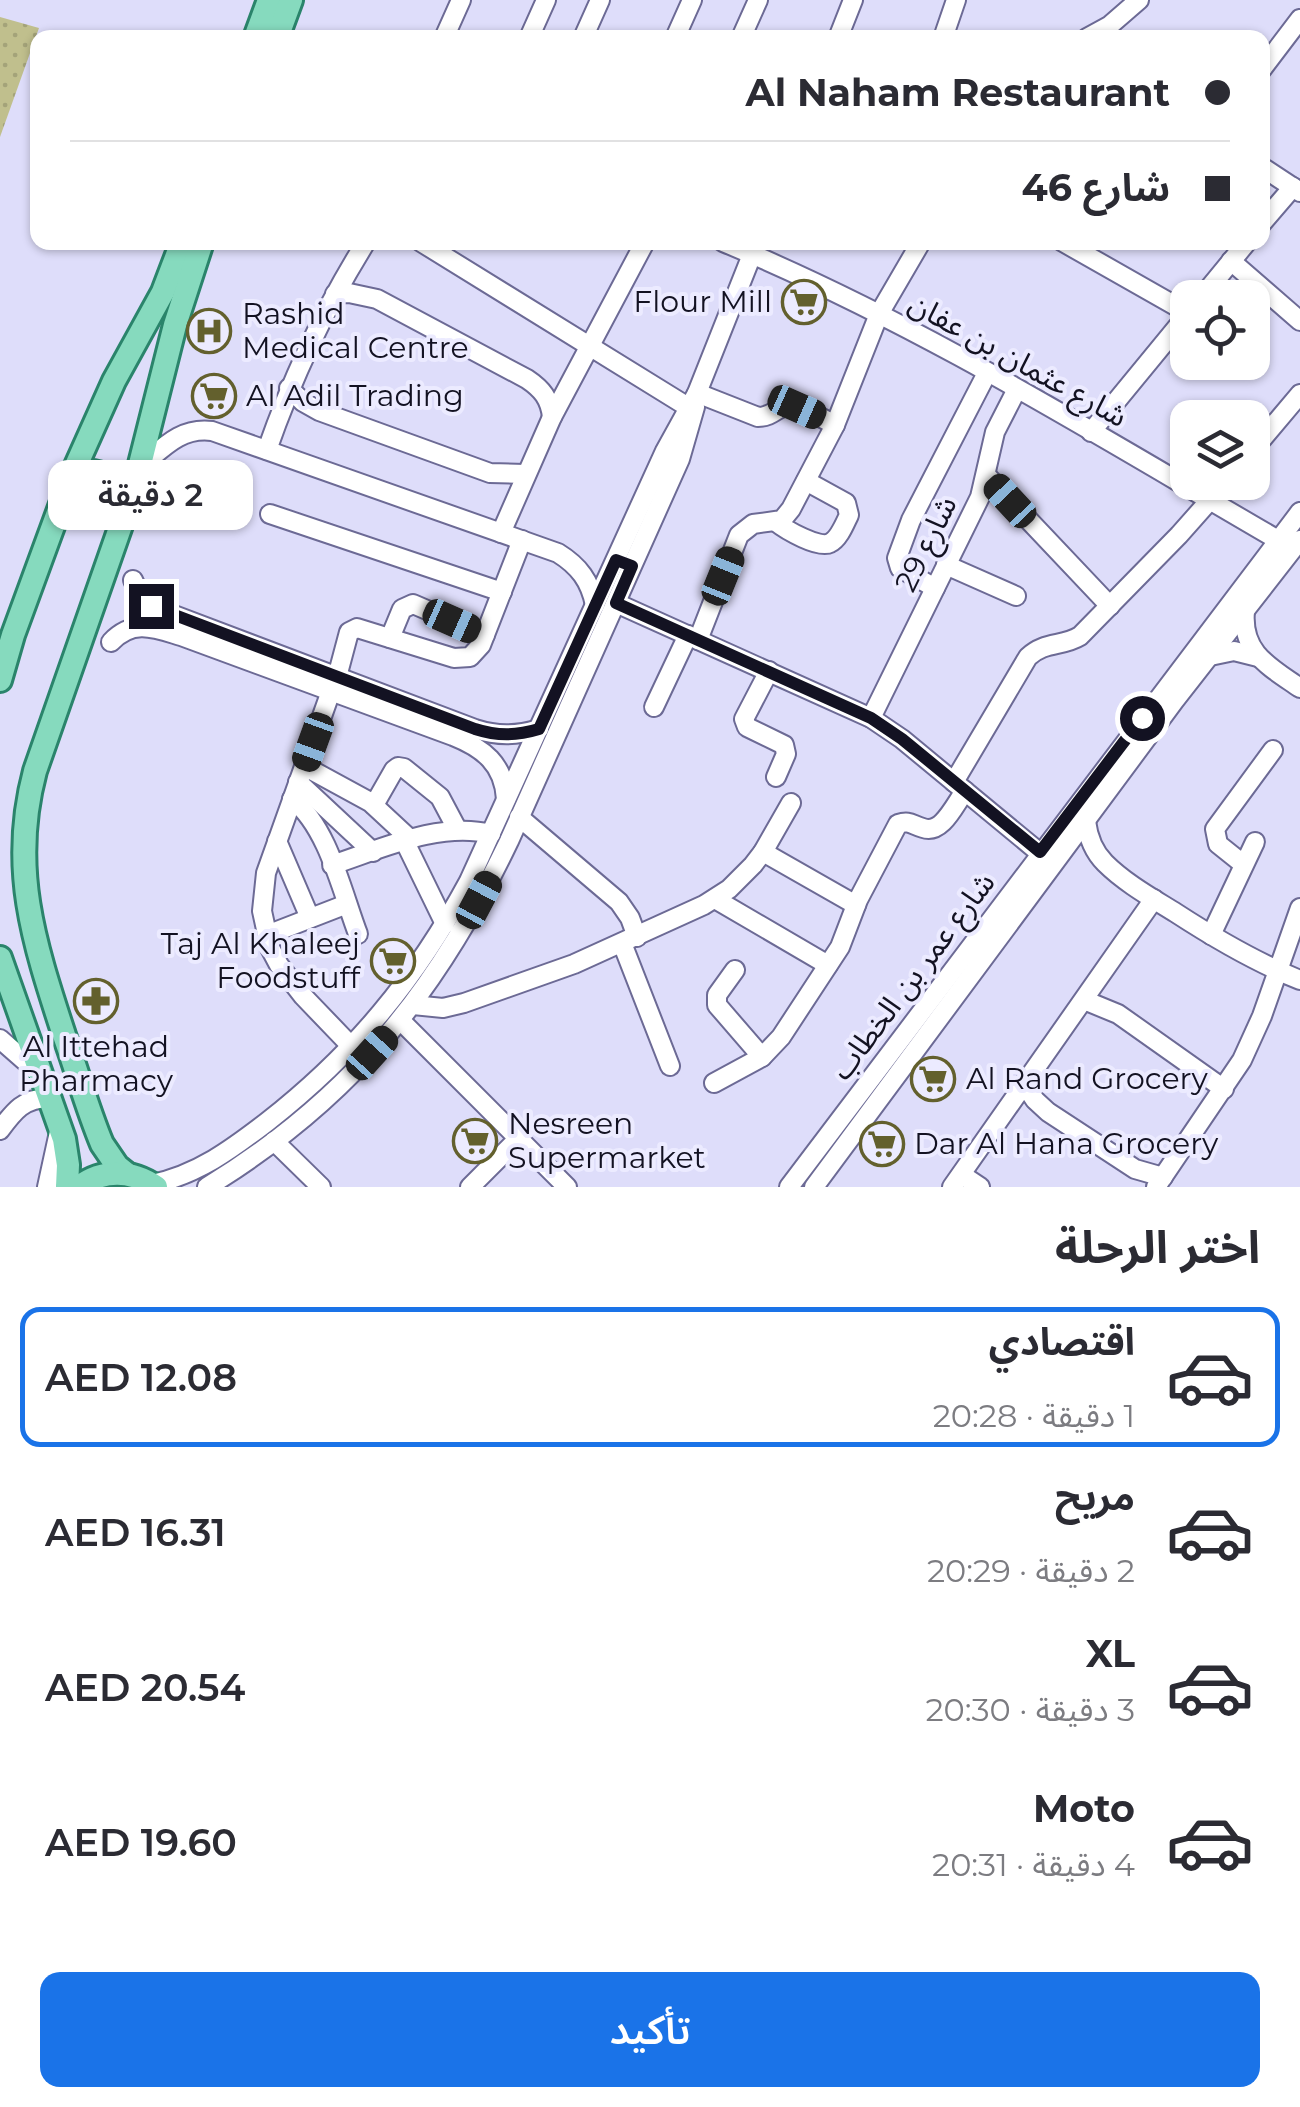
<!DOCTYPE html>
<html lang="ar">
<head>
<meta charset="utf-8">
<style>
	:root { --surface:#fff; --page:#f7f7f7; --text:#2b2b33; --muted:#7c7c81; --line:#e1e1e2; --accent:#1a73e8 }
	body { margin:0; font-family:Montserrat,"Noto Sans Arabic",sans-serif; background:var(--page); color:var(--text); direction:rtl; height:100vh; display:flex; flex-direction:column; font-size:38px; white-space:nowrap }
	* { box-sizing:border-box; margin:0 }
	p { font-size:32px; color:var(--muted) }
	.icon { flex:none; width:55px; height:55px; fill:none; stroke:currentColor; stroke-width:2; stroke-linecap:round; stroke-linejoin:round }
	.map { position:relative; height:1187px; overflow:hidden; direction:ltr }
	.side { display:flex; flex-direction:column; background:var(--surface); flex:1 }
	.side>* { flex:none }
	.guide { position:absolute; left:30px; top:30px; width:1240px; height:220px; border-radius:20px; box-shadow:0 2px 8px #0004; direction:rtl; display:grid; align-content:center; height:220px; padding:0 40px; background:var(--surface) }
	.fabs { position:absolute; left:1170px; top:280px; display:grid; gap:20px }
	.fabs a { display:grid; place-items:center; width:100px; height:100px; border-radius:20px; background:var(--surface); box-shadow:0 2px 8px #0004; font-size:50px }
	.end { position:absolute; width:45px; height:45px; margin:-22px; border:12px solid #131222; background:#fff; box-shadow:0 0 0 5px #fff }
	.from { border-radius:50% }
	.bubble { position:absolute; height:70px; border-radius:20px; background:var(--surface); box-shadow:0 2px 8px #0004; font-size:32px; font-weight:600; line-height:70px; text-align:center; direction:rtl }
	.car { position:absolute; width:30px; height:60px; margin:-30px -15px; border-radius:12px; box-shadow:0 0 8px 2px #0007; background:linear-gradient(#222 24%,#8ab4d8 0 40%,#222 0 76%,#8ab4d8 0 86%,#222 0) }
	.guide b { display:flex; align-items:center; gap:35px; height:95px; font-size:38px }
	.guide b+b { border-top:2px solid var(--line) }
	.guide i { width:25px; height:25px; background:var(--text) }
	ul { padding:0; list-style:none }
	li { display:flex; align-items:center; gap:30px; height:140px; margin:0 20px 15px; padding:0 20px; border:5px solid transparent; border-radius:20px }
	li div { flex:1 }
	li b { display:block; font-size:38px }
	li em { font-style:normal; font-weight:600 }
	li.on { border-color:var(--accent) }
	li>.icon { width:90px; height:90px; stroke-width:1.5 }
	h2 { padding:0 40px; font-size:45px; line-height:120px }
	.button { display:flex; gap:20px; margin-top:auto; padding:20px 40px }
	.button a { flex:1; height:115px; border-radius:20px; background:var(--accent); color:#fff; font-size:40px; font-weight:600; line-height:115px; text-align:center }
	.map>svg:first-child { display:block }
</style>
</head>
<body>
<div class="map">
<svg width="1300" height="1187" viewBox="0 0 1300 1187">
	<defs>
		<pattern id="grass-dots" width="8" height="8" patternUnits="userSpaceOnUse" patternTransform="scale(2.5)"><rect width="8" height="8" fill="#c0bf8d"/><path d="M2 2h.1M6 6h.1" fill="none" stroke="#a4a379" stroke-width="1.8" stroke-linecap="round"/></pattern>
	</defs>
	<rect width="100%" height="100%" fill="#deddfa"/>
	<polygon fill="url(#grass-dots)" points="0,17 39,28 0,137"/>
	<g fill="none" stroke-linecap="round" stroke-linejoin="round">
		<defs>
			<g id="minor">
				<polyline points="444,38 461,0"/>
				<polyline points="529,38 546,0"/>
				<polyline points="583,38 600,0"/>
				<polyline points="675,38 692,0"/>
				<polyline points="741,38 758,0"/>
				<polyline points="838,38 853,0"/>
				<polyline points="943,38 956,0"/>
				<polyline points="1087,38 1109,26 1139,0"/>
				<polyline points="1262,69 1300,19"/>
				<polyline points="1262,167 1300,192"/>
				<polyline points="1262,223 1293,187"/>
				<polyline points="421,242 688,407"/>
				<path d="M 723,242 C 917,322 1097,435 1278,540"/>
				<polyline points="1063,242 1188,313"/>
				<polyline points="1231,261 1300,321"/>
				<path d="M 335,294 L 349,293 L 377,299 L 527,379 C 542,389 550,399 552,417"/>
				<polyline points="1201,298 1247,242"/>
				<polyline points="289,388 303,402 319,411 490,473 525,474"/>
				<path d="M 697,393 L 758,417 C 773,417 778,406 789,405 C 800,405 825,420 835,425"/>
				<polyline points="1091,432 1188,314"/>
				<path d="M 267,450 C 293,376 324,309 366,242"/>
				<polyline points="1252,451 1300,394"/>
				<path d="M 140,467 C 163,448 180,427 212,431 L 558,553 C 579,566 590,581 595,605"/>
				<polyline points="986,475 1110,606"/>
				<polyline points="270,514 502,592"/>
				<path d="M 776,522 C 786,530 819,549 830,543 C 839,539 845,523 849,515 L 846,503 L 806,481"/>
				<polyline points="501,533 552,417 645,242"/>
				<polyline points="946,565 1016,596"/>
				<path d="M 133,580 L 140,595 L 158,609 L 475,729 C 497,736 516,736 539,729"/>
				<polyline points="935,588 900,568 897,558 911,520 987,373"/>
				<polyline points="616,603 871,718 902,739 1040,853"/>
				<path d="M 1245,611 C 1241,653 1270,667 1300,688"/>
				<polyline points="390,638 402,609 413,604 485,635"/>
				<polyline points="698,640 739,535 753,524 782,520 791,509 835,425 879,314 921,242"/>
				<path d="M 111,642 C 133,619 154,628 181,636 L 453,736 C 483,748 504,764 506,799"/>
				<polyline points="1210,656 1234,651 1258,657"/>
				<polyline points="769,671 744,719 747,727 784,745 786,754 776,777"/>
				<polyline points="337,677 349,632 357,628 454,658 470,657 481,645 522,540"/>
				<polyline points="331,691 266,873 262,911 270,948 279,965 303,996 351,1046"/>
				<polyline points="654,707 688,635"/>
				<polyline points="871,718 980,497 995,432 1017,389"/>
				<polyline points="304,766 370,802 411,840"/>
				<polyline points="298,782 373,852"/>
				<path d="M 954,782 L 1028,657 C 1045,641 1062,647 1080,636 L 1179,535 L 1226,482"/>
				<path d="M 292,799 C 328,827 342,892 358,934"/>
				<polyline points="374,805 394,770 398,767 404,768 440,797 457,829"/>
				<polyline points="519,817 619,902 630,918 637,937"/>
				<path d="M 1086,821 C 1088,837 1094,852 1105,863 C 1125,883 1152,898 1176,913 C 1216,939 1255,962 1300,980"/>
				<polyline points="277,841 310,918"/>
				<polyline points="405,842 445,924"/>
				<polyline points="763,852 856,905"/>
				<polyline points="1243,864 1218,844 1215,829 1273,750"/>
				<path d="M 332,865 C 381,849 440,821 491,834"/>
				<polyline points="715,899 828,965"/>
				<polyline points="267,935 347,904"/>
				<polyline points="1211,935 1255,842"/>
				<polyline points="622,943 670,1066"/>
				<polyline points="735,970 717,995 717,1005 762,1057"/>
				<polyline points="1084,1000 1118,1014 1224,1089"/>
				<polyline points="413,1005 443,1008 464,1003 574,964 704,905 729,889 753,865 763,852 791,803"/>
				<polyline points="401,1021 567,1187"/>
				<polyline points="0,1039 41,1075"/>
				<path d="M 714,1083 L 762,1057 L 781,1037 L 840,947 L 858,900 L 898,824 C 910,820 912,825 923,828 C 942,835 955,804 965,791"/>
				<polyline points="1025,1085 1035,1100 1048,1112 1135,1169 1163,1177"/>
				<path d="M 0,1130 C 14,1111 24,1098 49,1098"/>
				<polyline points="274,1141 321,1187"/>
				<polyline points="962,1175 980,1187"/>
				<path d="M 152,1184 C 197,1175 232,1149 267,1122 C 355,1053 416,979 469,881 L 665,451 L 697,393 L 757,242"/>
				<polyline points="47,1187 59,1132"/>
				<path d="M 207,1187 C 351,1099 437,992 509,841 L 680,459 L 695,407"/>
				<polyline points="470,1187 519,1138"/>
				<polyline points="789,1187 1300,512"/>
				<polyline points="814,1187 1175,700 1300,540"/>
				<polyline points="952,1187 1154,899"/>
				<polyline points="1156,1187 1242,1060 1262,1016 1300,908"/>
			</g>
			<g id="major">
				<polyline points="255,38 269,0"/>
				<polyline points="277,38 291,0"/>
				<path d="M 71,477 C 97,464 119,478 128,504"/>
				<polyline points="0,680 13,635 71,477 114,381 163,292 182,242"/>
				<polyline points="0,958 64,1139 68,1165 67,1187"/>
				<path d="M 127,1174 L 117,1166 L 102,1144 C 87,1108 77,1071 64,1035 C 34,943 9,868 35,771 L 134,488 L 175,325 L 202,242"/>
				<path d="M 79,1187 C 103,1169 132,1170 156,1187"/>
			</g>
		</defs>
		<use href="#minor" stroke="#6c6a95" stroke-width="22"/>
		<use href="#major" stroke="#2a846b" stroke-width="28"/>
		<use href="#minor" stroke="#fff" stroke-width="18"/>
		<use href="#major" stroke="#86dabe" stroke-width="22"/>
	</g>
	<g fill="none" stroke-linecap="round" stroke-linejoin="round">
		<path stroke="#131222" stroke-width="12" d="M 151,606 L 475,729 C 497,736 516,736 539,729 L 616,560 L 632,566 L 616,603 L 871,718 L 902,739 L 1040,852 L 1142,718"/>
	</g>
	<defs>
		<symbol id="supermarket-ring" viewBox="-11 -11 22 22"><circle r="9.5" fill="#ecebff" stroke="#63602d" stroke-width="1.5"/><path d="M-6-5.5h2.5l.6 2H6L4.5 2H-2.5L-4.4-4H-6ZM-1.5 3.2a1.3 1.3 0 1 0 .1 0ZM3 3.2a1.3 1.3 0 1 0 .1 0Z" fill="#63602d"/></symbol>
		<symbol id="hospital-ring" viewBox="-11 -11 22 22"><circle r="9.5" fill="#ecebff" stroke="#63602d" stroke-width="1.5"/><path d="M-5-5h3v3.5h4V-5h3V5h-3V1.5h-4V5h-3Z" fill="#63602d"/></symbol>
		<symbol id="pharmacy-ring" viewBox="-11 -11 22 22"><circle r="9.5" fill="#ecebff" stroke="#63602d" stroke-width="1.5"/><path d="M-2-6h4v4h4v4h-4v4h-4v-4h-4v-4h4Z" fill="#63602d"/></symbol>
	</defs>
	<g fill-rule="evenodd">
		<use href="#supermarket-ring" x="779" y="277" width="50" height="50"/>
		<use href="#hospital-ring" x="184" y="306" width="50" height="50"/>
		<use href="#supermarket-ring" x="189" y="371" width="50" height="50"/>
		<use href="#supermarket-ring" x="368" y="936" width="50" height="50"/>
		<use href="#pharmacy-ring" x="71" y="976" width="50" height="50"/>
		<use href="#supermarket-ring" x="908" y="1054" width="50" height="50"/>
		<use href="#supermarket-ring" x="450" y="1116" width="50" height="50"/>
		<use href="#supermarket-ring" x="857" y="1119" width="50" height="50"/>
	</g>
	<g text-anchor="middle" stroke-width="8" stroke-linejoin="round" paint-order="stroke">
		<g font-size="30" fill="#131222" stroke="#ecebff" text-anchor="start">
			<text x="772" y="312" text-anchor="end">Flour Mill</text>
			<text x="242" y="324">Rashid<tspan x="242" dy="34">Medical Centre</tspan></text>
			<text x="246" y="406">Al Adil Trading</text>
			<text x="360" y="954" text-anchor="end">Taj Al Khaleej<tspan x="360" dy="34">Foodstuff</tspan></text>
			<text x="96" y="1057" text-anchor="middle">Al Ittehad<tspan x="96" dy="34">Pharmacy</tspan></text>
			<text x="966" y="1089">Al Rand Grocery</text>
			<text x="508" y="1134">Nesreen<tspan x="508" dy="34">Supermarket</tspan></text>
			<text x="914" y="1154">Dar Al Hana Grocery</text>
		</g>
		<g font-size="30" fill="#131222" stroke="#ecebff">
			<text transform="translate(1018 360) rotate(29)" y="10">شارع عثمان بن عفان</text>
			<text transform="translate(926 544) rotate(-64)" y="10">شارع 29</text>
			<text transform="translate(913 976) rotate(-53)" y="10">شارع عمر بن الخطاب</text>
		</g>
	</g>
</svg>
<div class="fabs">
<a><svg class="icon" aria-label="locate" viewBox="0 0 24 24"><circle cx="12" cy="12" r="6"/><path d="M12 2v4M12 18v4M2 12h4M18 12h4"/></svg></a>
<a><svg class="icon" aria-label="layers" viewBox="0 0 24 24"><path d="M12 4l9 5-9 5-9-5zM3 14l9 5 9-5"/></svg></a>
</div>
<i class="end from" style="left:1142px;top:718px"></i>
<i class="end" style="left:151px;top:606px"></i>
<div class="bubble" style="left:48px;top:460px;width:205px">2 دقيقة</div>
<i class="car" style="left:797px;top:407px;rotate:114deg"></i>
<i class="car" style="left:1010px;top:501px;rotate:317deg"></i>
<i class="car" style="left:723px;top:576px;rotate:22deg"></i>
<i class="car" style="left:452px;top:621px;rotate:114deg"></i>
<i class="car" style="left:313px;top:742px;rotate:200deg"></i>
<i class="car" style="left:479px;top:900px;rotate:28deg"></i>
<i class="car" style="left:372px;top:1053px;rotate:42deg"></i>
<div class="guide">
<b><i class="from"></i>Al Naham Restaurant</b>
<b><i></i>شارع 46</b>
</div>
</div>
<section class="side">
<h2>اختر الرحلة</h2>
<ul>
<li class="on"><svg class="icon" aria-label="car" viewBox="0 0 24 24"><path d="M5 17H2v-5l4-1 3-4h7l3 4 3 1v5h-3M9 17h6M6 11h13"/><circle cx="7" cy="17" r="2"/><circle cx="17" cy="17" r="2"/></svg><div><b>اقتصادي</b><p>1 دقيقة · 20:28</p></div><em>AED 12.08</em></li>
<li><svg class="icon" aria-label="car" viewBox="0 0 24 24"><path d="M5 17H2v-5l4-1 3-4h7l3 4 3 1v5h-3M9 17h6M6 11h13"/><circle cx="7" cy="17" r="2"/><circle cx="17" cy="17" r="2"/></svg><div><b>مريح</b><p>2 دقيقة · 20:29</p></div><em>AED 16.31</em></li>
<li><svg class="icon" aria-label="car" viewBox="0 0 24 24"><path d="M5 17H2v-5l4-1 3-4h7l3 4 3 1v5h-3M9 17h6M6 11h13"/><circle cx="7" cy="17" r="2"/><circle cx="17" cy="17" r="2"/></svg><div><b>XL</b><p>3 دقيقة · 20:30</p></div><em>AED 20.54</em></li>
<li><svg class="icon" aria-label="car" viewBox="0 0 24 24"><path d="M5 17H2v-5l4-1 3-4h7l3 4 3 1v5h-3M9 17h6M6 11h13"/><circle cx="7" cy="17" r="2"/><circle cx="17" cy="17" r="2"/></svg><div><b>Moto</b><p>4 دقيقة · 20:31</p></div><em>AED 19.60</em></li>
</ul>
<div class="button"><a>تأكيد</a></div>
</section>
</body>
</html>
